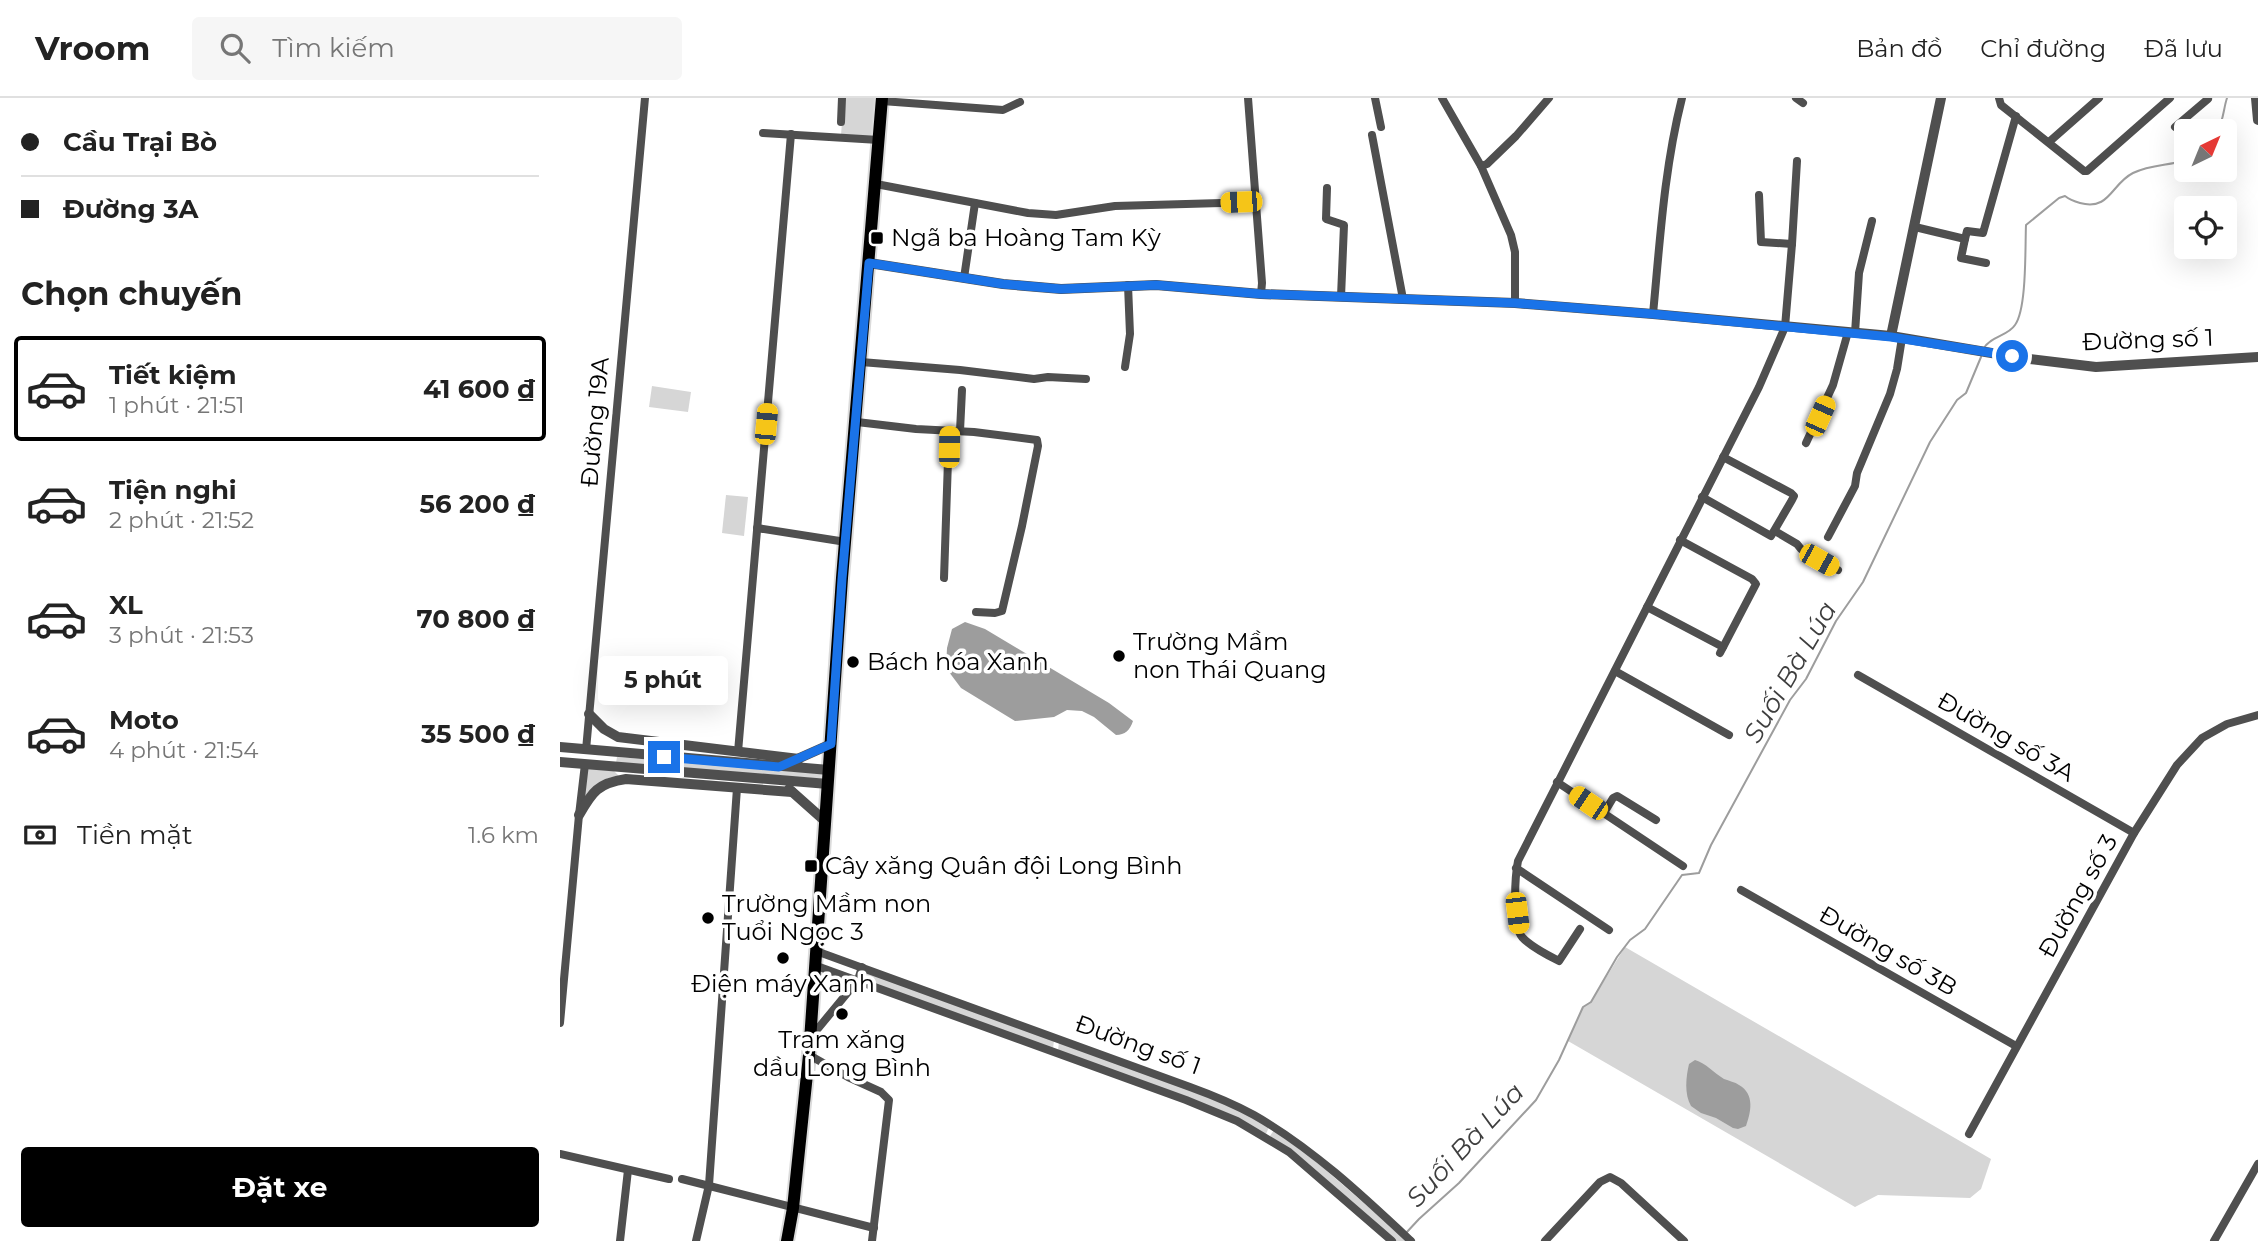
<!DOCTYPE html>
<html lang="vi">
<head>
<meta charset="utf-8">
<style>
	:root { --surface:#fff; --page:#f6f6f6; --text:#222; --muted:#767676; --line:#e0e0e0; --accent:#000 }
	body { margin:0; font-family:Montserrat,sans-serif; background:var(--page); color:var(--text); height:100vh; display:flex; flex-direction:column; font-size:26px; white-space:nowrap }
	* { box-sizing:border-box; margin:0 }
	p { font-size:23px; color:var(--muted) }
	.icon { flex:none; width:38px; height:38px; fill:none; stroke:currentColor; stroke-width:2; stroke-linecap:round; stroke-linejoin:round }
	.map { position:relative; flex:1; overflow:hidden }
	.side { display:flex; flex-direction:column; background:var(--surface); width:560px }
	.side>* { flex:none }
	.banner { display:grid; align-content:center; height:154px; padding:0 21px; background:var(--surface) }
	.needle { width:46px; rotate:43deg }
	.fabs { position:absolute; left:1614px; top:21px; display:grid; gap:14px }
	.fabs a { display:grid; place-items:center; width:63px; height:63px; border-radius:7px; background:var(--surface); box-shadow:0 7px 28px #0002; font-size:35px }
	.end { position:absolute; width:32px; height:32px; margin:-16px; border:9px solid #1a73e8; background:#fff; box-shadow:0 0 0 4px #fff }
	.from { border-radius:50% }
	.bubble { position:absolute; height:49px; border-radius:7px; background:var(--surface); box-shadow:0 7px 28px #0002; font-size:23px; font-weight:700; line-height:49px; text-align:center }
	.car { position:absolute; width:21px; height:42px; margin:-21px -10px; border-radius:9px; box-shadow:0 0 5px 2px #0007; background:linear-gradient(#f5c518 24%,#345 0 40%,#f5c518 0 76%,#345 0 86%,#f5c518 0) }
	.banner b { display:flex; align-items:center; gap:24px; height:66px; font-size:26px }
	.banner b+b { border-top:2px solid var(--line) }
	.banner i { width:18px; height:18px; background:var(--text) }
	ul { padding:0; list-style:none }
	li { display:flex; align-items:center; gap:21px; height:105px; margin:0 14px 10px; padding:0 7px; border:4px solid transparent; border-radius:7px }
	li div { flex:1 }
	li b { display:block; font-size:26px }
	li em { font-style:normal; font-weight:700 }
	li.selected { border-color:var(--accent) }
	li>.icon { width:63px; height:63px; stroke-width:1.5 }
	h2 { padding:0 21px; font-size:32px; line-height:84px }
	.pay { display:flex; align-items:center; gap:18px; height:77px; padding:0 21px; font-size:26px }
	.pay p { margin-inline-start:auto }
	.action { display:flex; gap:14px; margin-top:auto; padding:14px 21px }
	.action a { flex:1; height:80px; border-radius:7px; background:var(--accent); color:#fff; font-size:28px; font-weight:700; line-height:80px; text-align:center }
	header { display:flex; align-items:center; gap:42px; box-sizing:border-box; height:98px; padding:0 35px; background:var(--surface); border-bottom:2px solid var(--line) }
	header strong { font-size:33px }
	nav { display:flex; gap:38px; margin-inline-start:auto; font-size:24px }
	.search { width:490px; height:63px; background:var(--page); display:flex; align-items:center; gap:18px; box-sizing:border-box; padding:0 24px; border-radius:7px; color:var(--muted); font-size:26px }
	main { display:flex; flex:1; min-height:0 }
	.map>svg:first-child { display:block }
</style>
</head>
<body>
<header>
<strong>Vroom</strong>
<div class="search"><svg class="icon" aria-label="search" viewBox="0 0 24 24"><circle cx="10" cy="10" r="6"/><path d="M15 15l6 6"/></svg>Tìm kiếm</div>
<nav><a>Bản đồ</a><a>Chỉ đường</a><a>Đã lưu</a></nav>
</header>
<main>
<section class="side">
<div class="banner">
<b><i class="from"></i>Cầu Trại Bò</b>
<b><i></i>Đường 3A</b>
</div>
<h2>Chọn chuyến</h2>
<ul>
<li class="selected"><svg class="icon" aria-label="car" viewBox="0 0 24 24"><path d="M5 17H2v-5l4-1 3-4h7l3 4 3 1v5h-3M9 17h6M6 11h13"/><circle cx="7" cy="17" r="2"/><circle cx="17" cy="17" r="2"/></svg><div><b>Tiết kiệm</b><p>1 phút · 21:51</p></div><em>41 600 ₫</em></li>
<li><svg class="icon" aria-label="car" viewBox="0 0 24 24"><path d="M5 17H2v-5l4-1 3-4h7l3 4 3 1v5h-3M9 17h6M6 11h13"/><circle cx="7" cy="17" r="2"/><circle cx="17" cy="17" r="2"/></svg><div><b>Tiện nghi</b><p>2 phút · 21:52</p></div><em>56 200 ₫</em></li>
<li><svg class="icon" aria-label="car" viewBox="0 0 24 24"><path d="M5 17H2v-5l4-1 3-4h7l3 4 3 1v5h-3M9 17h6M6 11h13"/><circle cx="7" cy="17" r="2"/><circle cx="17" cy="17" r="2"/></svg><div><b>XL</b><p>3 phút · 21:53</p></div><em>70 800 ₫</em></li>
<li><svg class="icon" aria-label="car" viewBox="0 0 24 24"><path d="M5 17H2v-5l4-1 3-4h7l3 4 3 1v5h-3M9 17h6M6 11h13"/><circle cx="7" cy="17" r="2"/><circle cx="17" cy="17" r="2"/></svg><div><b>Moto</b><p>4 phút · 21:54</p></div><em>35 500 ₫</em></li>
</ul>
<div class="pay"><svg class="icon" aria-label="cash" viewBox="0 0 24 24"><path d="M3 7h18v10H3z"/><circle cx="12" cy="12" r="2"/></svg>Tiền mặt<p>1.6 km</p></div>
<div class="action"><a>Đặt xe</a></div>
</section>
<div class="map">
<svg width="1698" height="1143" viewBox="0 0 1698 1143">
	<rect width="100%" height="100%" fill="#fff"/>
	<g fill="#d6d6d6">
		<polygon points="284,0 318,0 315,39 281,37"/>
		<polygon points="92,288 131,294 128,314 89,309"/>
		<polygon points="166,397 188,399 184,438 162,435"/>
		<polygon points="57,659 265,676 264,681 56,665"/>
		<path d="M 25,670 L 54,673 L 59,678 C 41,680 35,688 23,701 Z"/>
		<polygon points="1065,849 1431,1061 1421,1091 1410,1100 1318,1097 1295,1109 1008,943 1023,909 1031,904"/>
		<polygon points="304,872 494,942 493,951 301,881"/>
		<polygon points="499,943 661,1003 709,1029 706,1036 498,953"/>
		<polygon points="714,1032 747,1056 848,1143 836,1143 749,1066 710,1038"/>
	</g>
	<g fill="#9d9d9d">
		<path d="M 405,524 L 425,531 L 549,605 L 573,623 C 570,632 565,637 556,637 L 534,619 L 522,613 L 507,612 L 494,619 L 455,623 L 401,590 L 386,570 L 387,550 L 392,531 Z"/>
		<path d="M 1135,962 C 1146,965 1154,975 1164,981 C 1169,983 1175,984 1179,987 C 1195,996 1191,1014 1186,1028 L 1178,1031 L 1173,1030 L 1156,1020 L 1141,1015 L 1131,1008 C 1124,996 1126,979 1129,966 Z"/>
	</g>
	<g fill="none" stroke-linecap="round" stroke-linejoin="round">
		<g stroke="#9d9d9d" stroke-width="2">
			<path d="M 1657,33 C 1664,22 1663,12 1667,0"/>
			<path d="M 1424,250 C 1431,238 1448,238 1455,227 C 1467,211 1465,149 1466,127 L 1499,100 L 1505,98 C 1510,102 1513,103 1520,105 C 1550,113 1551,86 1573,75 C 1592,66 1608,68 1626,62"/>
			<polyline points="846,1135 859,1121 899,1085 976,1002 999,962 1023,909 1031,904 1057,859 1070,842 1085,831 1122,777 1139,775 1151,747 1230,602 1246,581 1276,523 1303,484 1370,344 1397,302 1406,295 1421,259"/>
		</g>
		<defs>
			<polyline id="primary" points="227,1143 233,1110 249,957 282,480 322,0"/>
		</defs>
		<use href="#primary" stroke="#dbdbdb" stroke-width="16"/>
		<g stroke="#4f4f4f" stroke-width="8">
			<polyline points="688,0 702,185 701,196"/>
			<polyline points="815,0 821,29"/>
			<polyline points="882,0 921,68 951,137 955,154 955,205"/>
			<polyline points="1236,0 1243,5"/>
			<polyline points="1439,0 1441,7 1524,73 1527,73 1610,0"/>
			<polyline points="322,3 443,12 460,4"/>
			<polyline points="281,24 282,0"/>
			<polyline points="1615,29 1648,1"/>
			<polyline points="203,35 319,42"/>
			<polyline points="812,37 843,201"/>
			<polyline points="1489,44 1539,0"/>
			<polyline points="921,68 927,66 956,38 989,0"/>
			<polyline points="316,86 468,115 496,117 555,108 697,104"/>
			<polyline points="767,90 766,121 784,127 781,199"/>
			<polyline points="1199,97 1201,144 1232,146"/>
			<polyline points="1355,129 1405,141 1407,133 1423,135 1456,18"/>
			<polyline points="1405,141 1401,160 1426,165"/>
			<polyline points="404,180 415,105"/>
			<path d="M 1093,216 C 1100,143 1104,71 1122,0"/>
			<polyline points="1295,235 1299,175 1312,123"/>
			<polyline points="301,264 400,272 474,281 488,279 526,281"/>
			<polyline points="565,269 570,236 568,187"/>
			<polyline points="297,324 356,331 414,334 477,342 478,348 462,428 442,513 435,515 416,514"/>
			<polyline points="400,333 402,292"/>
			<polyline points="1246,345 1273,287 1288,234"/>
			<polyline points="1142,399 1211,438 1232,402 1234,398 1231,395 1163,359"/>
			<polyline points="197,430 286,444"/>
			<polyline points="1215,433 1237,446 1241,451 1278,472"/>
			<polyline points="1268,439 1295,388 1297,375 1330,296 1337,271 1342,240"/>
			<polyline points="1120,442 1192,481 1196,486 1160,555"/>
			<polyline points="384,480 389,333"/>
			<polyline points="1087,509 1163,549"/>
			<polyline points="1055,573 1169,637"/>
			<polyline points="1298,577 1574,735"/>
			<polyline points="26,652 85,0"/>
			<polyline points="178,654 231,36"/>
			<polyline points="997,684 1123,768"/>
			<polyline points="1044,715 1053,700 1057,698 1096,722"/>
			<polyline points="956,770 1049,832"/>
			<polyline points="1181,792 1456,948"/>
			<path d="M 1020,831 L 999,863 C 989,858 969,847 962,839 C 952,827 955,778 958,763 L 1199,289 L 1225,229 L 1232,146 L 1237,63"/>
			<path d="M 256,853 L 630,989 C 652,997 674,1006 694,1017 C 752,1050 803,1098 851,1143"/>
			<polyline points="254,867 626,1002 677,1023 729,1054 832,1143"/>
			<polyline points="0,925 19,717 25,666"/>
			<polyline points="251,939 298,882 302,869"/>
			<polyline points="249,957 288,979 321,994 329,1002 312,1143"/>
			<polyline points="1409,1036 1574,735 1617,667 1642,640 1667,626 1698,617"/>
			<polyline points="0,1056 109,1081"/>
			<polyline points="122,1081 314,1130"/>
			<polyline points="60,1143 68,1072"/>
			<polyline points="136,1143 149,1087 177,690"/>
			<polyline points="985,1143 1040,1084 1050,1079 1061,1085 1124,1143"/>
			<polyline points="1654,1143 1698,1066"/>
		</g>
		<g stroke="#4f4f4f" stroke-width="10">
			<polyline points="1696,0 1698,22"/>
			<polyline points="309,165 443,186 501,191 596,187 701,196 955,205 1093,216 1331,238 1461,260 1536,269 1698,259"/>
			<polyline points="1331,238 1381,0"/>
			<polyline points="29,616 44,631 58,639 239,661"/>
			<polyline points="0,649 269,672"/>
			<polyline points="235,662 271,646"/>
			<polyline points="0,664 268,686"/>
			<polyline points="229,691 265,723"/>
			<path d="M 19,717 C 32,694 38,685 66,681 L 232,694"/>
		</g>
		<use href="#primary" stroke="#000" stroke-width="12"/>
	</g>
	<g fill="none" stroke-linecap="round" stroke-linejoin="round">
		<polyline stroke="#1a73e8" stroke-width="9" points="104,659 219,669 271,646 282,481 309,165 443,186 501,191 596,187 701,196 955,205 1093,216 1331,239 1452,258"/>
	</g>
	<g fill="#000" stroke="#fff" stroke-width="2.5">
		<rect x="310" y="133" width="14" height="14" rx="3.5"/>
		<circle cx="559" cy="558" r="7"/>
		<circle cx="293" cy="564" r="7"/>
		<rect x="244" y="761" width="14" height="14" rx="3.5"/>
		<circle cx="148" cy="820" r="7"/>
		<circle cx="223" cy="860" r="7"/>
		<circle cx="282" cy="916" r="7"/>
	</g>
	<g text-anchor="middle" stroke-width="7" stroke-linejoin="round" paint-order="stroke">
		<g font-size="24" fill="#000" stroke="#fff" text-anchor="start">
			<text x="331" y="148">Ngã ba Hoàng Tam Kỳ</text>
			<text x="573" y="552">Trường Mầm<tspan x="573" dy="28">non Thái Quang</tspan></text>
			<text x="307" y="572">Bách hóa Xanh</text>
			<text x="265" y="776">Cây xăng Quân đội Long Bình</text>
			<text x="162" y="814">Trường Mầm non<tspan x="162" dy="28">Tuổi Ngọc 3</tspan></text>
			<text x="223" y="894" text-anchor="middle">Điện máy Xanh</text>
			<text x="282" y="950" text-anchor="middle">Trạm xăng<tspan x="282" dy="28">dầu Long Bình</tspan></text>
		</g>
		<g font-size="24" fill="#000" stroke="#fff">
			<text transform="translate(1588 242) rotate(-2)" y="8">Đường số 1</text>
			<text transform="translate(35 324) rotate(-85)" y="8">Đường 19A</text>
			<text transform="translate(1446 639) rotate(30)" y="8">Đường số 3A</text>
			<text transform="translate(1518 798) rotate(-61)" y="8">Đường số 3</text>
			<text transform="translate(1328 853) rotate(30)" y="8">Đường số 3B</text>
			<text transform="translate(578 947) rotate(20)" y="8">Đường số 1</text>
		</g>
		<g font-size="26" font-style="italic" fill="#3e3e3e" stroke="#fff">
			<text transform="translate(1230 574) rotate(-60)" y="9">Suối Bà Lúa</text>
			<text transform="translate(905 1047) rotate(-47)" y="9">Suối Bà Lúa</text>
		</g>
	</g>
</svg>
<div class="fabs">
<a><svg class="needle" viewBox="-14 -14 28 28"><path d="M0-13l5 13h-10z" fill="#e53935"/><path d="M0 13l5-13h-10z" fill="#767676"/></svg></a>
<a><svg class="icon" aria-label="locate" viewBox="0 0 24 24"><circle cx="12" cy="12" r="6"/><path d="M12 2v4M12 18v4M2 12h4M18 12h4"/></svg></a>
</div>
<i class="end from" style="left:1452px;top:258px"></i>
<i class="end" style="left:104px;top:659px"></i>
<div class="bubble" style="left:38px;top:558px;width:130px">5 phút</div>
<i class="car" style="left:681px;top:104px;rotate:268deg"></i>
<i class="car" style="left:1260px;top:318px;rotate:24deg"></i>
<i class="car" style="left:206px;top:326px;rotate:5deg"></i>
<i class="car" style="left:389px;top:349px;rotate:1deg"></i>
<i class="car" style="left:1259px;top:462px;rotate:119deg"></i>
<i class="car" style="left:1028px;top:705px;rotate:304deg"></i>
<i class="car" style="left:957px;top:815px;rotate:173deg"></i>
</div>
</main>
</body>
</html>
